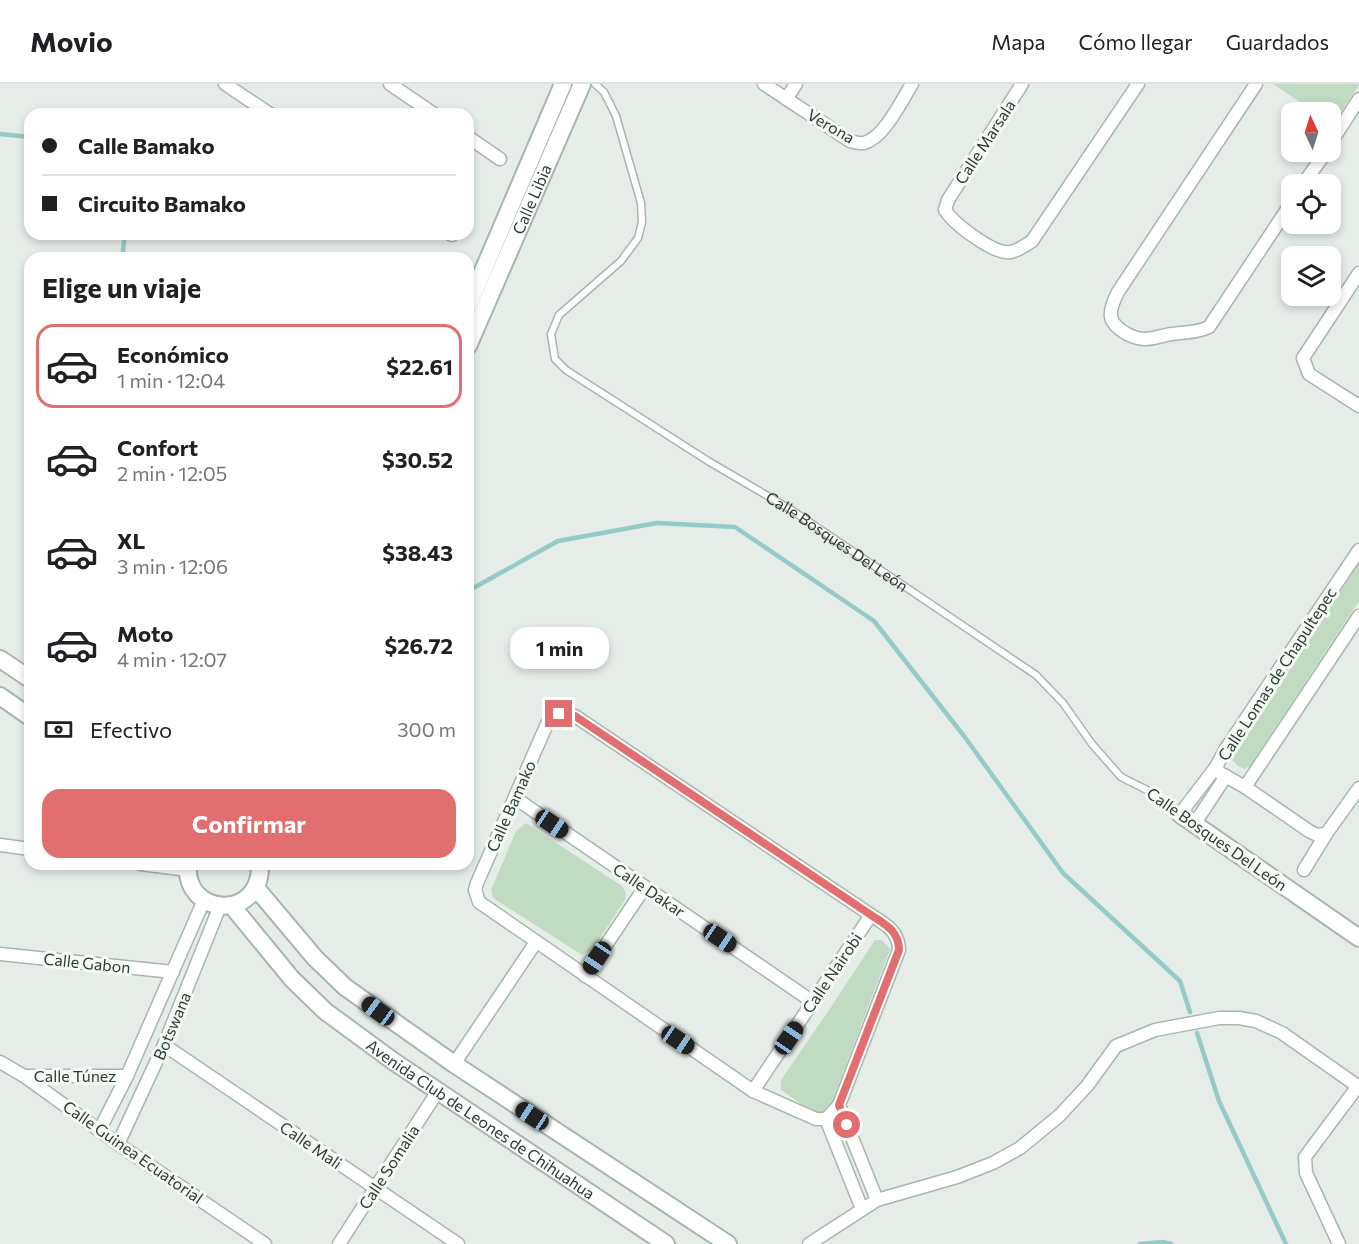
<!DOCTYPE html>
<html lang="es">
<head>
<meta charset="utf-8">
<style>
	:root { --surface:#fff; --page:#f6f6f6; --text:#202124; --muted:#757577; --line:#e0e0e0; --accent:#e26f6f }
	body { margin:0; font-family:Commissioner,sans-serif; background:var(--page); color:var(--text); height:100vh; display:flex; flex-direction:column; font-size:22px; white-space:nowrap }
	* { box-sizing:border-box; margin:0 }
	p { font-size:20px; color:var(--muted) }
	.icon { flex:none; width:33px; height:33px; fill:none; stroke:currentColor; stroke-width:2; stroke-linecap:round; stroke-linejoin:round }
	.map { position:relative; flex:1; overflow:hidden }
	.side { position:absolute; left:24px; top:168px; width:450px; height:618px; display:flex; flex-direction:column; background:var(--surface); border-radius:18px; box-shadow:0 3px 9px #0003 }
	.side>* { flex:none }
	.guide { position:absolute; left:24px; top:24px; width:450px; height:132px; border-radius:18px; box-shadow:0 3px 9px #0003; display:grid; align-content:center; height:132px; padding:0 18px; background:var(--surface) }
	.needle { width:39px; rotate:356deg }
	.tools { position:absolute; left:1281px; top:18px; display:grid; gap:12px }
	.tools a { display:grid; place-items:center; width:60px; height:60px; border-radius:12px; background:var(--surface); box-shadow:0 3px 9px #0003; font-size:30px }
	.end { position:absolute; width:27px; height:27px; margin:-14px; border:8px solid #e26f6f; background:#fff; box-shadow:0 0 0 3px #fff }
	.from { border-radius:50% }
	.bubble { position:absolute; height:42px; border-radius:18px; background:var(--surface); box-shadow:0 3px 9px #0003; font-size:20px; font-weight:700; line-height:42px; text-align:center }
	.car { position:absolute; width:18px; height:36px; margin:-18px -9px; border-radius:8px; box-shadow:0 0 4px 2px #0007; background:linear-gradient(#222 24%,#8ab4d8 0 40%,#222 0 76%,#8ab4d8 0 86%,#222 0) }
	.guide b { display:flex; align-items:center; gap:21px; height:57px; font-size:22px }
	.guide b+b { border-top:2px solid var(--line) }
	.guide i { width:15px; height:15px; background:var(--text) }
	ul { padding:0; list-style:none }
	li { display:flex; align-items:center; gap:18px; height:84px; margin:0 12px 9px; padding:0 6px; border:3px solid transparent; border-radius:18px }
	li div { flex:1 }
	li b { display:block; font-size:22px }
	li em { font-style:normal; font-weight:700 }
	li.selected { border-color:var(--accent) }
	li>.icon { width:54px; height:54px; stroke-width:1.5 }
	h2 { padding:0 18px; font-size:27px; line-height:72px }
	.pay { display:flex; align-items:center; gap:15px; height:66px; padding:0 18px; font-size:22px }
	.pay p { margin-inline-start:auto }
	.action { display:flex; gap:12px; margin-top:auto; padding:12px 18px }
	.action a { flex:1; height:69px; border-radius:18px; background:var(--accent); color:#fff; font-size:24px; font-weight:700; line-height:69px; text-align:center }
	header { display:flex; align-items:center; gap:36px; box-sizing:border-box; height:84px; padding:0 30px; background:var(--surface); border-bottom:2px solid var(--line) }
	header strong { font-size:28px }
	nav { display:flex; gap:33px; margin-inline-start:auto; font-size:21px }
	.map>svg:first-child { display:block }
</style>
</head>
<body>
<header>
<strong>Movio</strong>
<nav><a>Mapa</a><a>Cómo llegar</a><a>Guardados</a></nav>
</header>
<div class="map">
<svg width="1359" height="1160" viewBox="0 0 1359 1160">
	<rect width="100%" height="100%" fill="#e6ede8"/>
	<g fill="#c1dbc2">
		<polygon points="1273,0 1359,0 1359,1 1333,40 1331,39 1330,28 1315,28"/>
		<polygon points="1359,479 1359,517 1250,682 1244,685 1238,682 1232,676 1234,671"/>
		<polygon points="526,739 622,802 626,809 625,816 592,866 582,871 493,814 491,806 516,747"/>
		<polygon points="875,856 882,856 890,865 829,1026 819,1032 781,1006 781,996 831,923"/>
	</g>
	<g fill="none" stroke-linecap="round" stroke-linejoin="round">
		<g stroke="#95cbc6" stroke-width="4.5">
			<polyline points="0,50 30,53"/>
			<polyline points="122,174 125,150"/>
			<polyline points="468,507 558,457 657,439 735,443 874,537 964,652 1063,789 1180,897 1190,928"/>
			<polyline points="1197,949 1219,1017 1286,1160"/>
			<polyline points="1140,1160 1163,1158 1171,1160"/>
		</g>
		<defs>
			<g id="lane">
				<path id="s1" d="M 595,0 L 604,8 L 616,32 L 641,119 L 642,138 L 638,154 L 621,177 L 559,231 L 551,250 L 555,275 L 566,286 L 708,377 L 790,425 L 1036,591 L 1063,619 L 1092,660 L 1121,693 L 1151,708 L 1180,730"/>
			</g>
			<g id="street">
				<polyline points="225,0 270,30"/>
				<polyline points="390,0 434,30"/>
				<path d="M 764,0 L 850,57 C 855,58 859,60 864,59 C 884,54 902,16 912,0"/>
				<path d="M 1022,0 L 948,116 L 945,126 C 954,140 994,171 1011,168 C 1019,166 1026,161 1032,157 L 1138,0"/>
				<path d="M 1256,0 L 1118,208 C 1108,228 1106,238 1127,250 C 1133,253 1138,255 1145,255 C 1154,255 1163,251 1172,250 C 1185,248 1197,249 1209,243 L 1292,118"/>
				<polyline points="786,15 796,0"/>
				<polyline points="468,53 500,75"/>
				<polyline points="1330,60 1359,15"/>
				<polyline points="1303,100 1326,68"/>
				<polyline points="450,150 452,151"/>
				<polyline points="1359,189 1303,274 1309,290 1359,322"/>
				<path d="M 567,629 L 575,632 L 871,831 C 885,840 899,847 899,866 L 839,1021 L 826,1035 L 816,1035 L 753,1007 L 479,818 L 475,806 L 477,799 L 547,640 C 553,632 557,630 567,629 Z"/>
				<polyline points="1245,703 1359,532"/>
				<polyline points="515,714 813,918"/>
				<polyline points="1180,730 1216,683"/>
				<polyline points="1195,739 1226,692"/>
				<polyline points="1326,750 1317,751 1309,747 1245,703 1220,689 1216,683 1225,666 1359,466"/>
				<polyline points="0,761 30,765"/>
				<polyline points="141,780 188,786"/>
				<polyline points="1304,786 1326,750 1359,704"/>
				<polyline points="0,870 173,888"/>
				<polyline points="585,892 645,803"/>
				<polyline points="164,961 458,1160"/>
				<polyline points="0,978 24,992 118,1060 265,1160"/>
				<polyline points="454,980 536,858"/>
				<polyline points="24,992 127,992"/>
				<polyline points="753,1007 871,831"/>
				<polyline points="839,1021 877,1116"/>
				<polyline points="826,1035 862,1125"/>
				<polyline points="100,1045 127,992 204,816"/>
				<polyline points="118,1060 164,961 220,822"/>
				<polyline points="339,1160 438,1007"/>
				<polyline points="809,1160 877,1116 957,1093 993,1079 1020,1064 1059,1032 1087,1002 1116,962 1155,946 1219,934 1239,934 1256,937 1282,949 1359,1003"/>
				<polyline points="1339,1160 1306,1089 1305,1073 1358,1002"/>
			</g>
			<g id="secondary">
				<polyline points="468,222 563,0"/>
				<path id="s2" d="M 468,262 L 582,0"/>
				<polyline points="0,575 30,595"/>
				<polyline points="0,612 30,633"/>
				<polyline points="1180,730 1359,854"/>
				<path d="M 188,780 C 183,833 262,838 260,780"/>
				<polyline points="256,804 315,874 345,903 454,980 728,1160"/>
				<path id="s3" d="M 232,822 L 292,895 L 325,927 L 393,977 L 666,1160"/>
			</g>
		</defs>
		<use href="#lane" stroke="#a9b5ad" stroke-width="9"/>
		<use href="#street" stroke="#a9b5ad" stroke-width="15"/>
		<use href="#secondary" stroke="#a5b7ad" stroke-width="20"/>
		<use href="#lane" stroke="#fff" stroke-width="6"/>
		<use href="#street" stroke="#fff" stroke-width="12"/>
		<use href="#secondary" stroke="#fff" stroke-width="16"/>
	</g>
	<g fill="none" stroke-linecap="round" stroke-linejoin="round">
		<path stroke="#e26f6f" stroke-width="8" d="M 559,630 L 567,629 L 575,632 L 871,831 C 885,840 899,847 899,866 L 839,1021 L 847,1041"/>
	</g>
	<g text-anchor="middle" stroke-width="6" stroke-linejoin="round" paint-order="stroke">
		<g font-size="16" fill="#273d31" stroke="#f6faf7">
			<text transform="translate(831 42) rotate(30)" y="6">Verona</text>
			<text transform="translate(985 58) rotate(-57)" y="6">Calle Marsala</text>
			<text dy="6" stroke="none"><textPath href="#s2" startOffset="160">Calle Libia</textPath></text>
			<text dy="6" stroke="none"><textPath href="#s1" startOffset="658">Calle Bosques Del León</textPath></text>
			<text transform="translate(1277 590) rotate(-57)" y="6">Calle Lomas de Chapultepec</text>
			<text transform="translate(511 722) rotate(-66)" y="6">Calle Bamako</text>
			<text transform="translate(1217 755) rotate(35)" y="6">Calle Bosques Del León</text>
			<text transform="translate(649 806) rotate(34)" y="6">Calle Dakar</text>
			<text transform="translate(87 879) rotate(6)" y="6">Calle Gabon</text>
			<text transform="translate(832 889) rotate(-56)" y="6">Calle Nairobi</text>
			<text transform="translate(172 942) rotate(-67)" y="6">Botswana</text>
			<text x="75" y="998">Calle Túnez</text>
			<text dy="6" stroke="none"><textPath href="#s3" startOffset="330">Avenida Club de Leones de Chihuahua</textPath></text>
			<text transform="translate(311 1061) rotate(34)" y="6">Calle Mali</text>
			<text transform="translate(133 1068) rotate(35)" y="6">Calle Guinea Ecuatorial</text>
			<text transform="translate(389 1083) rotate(-57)" y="6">Calle Somalia</text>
		</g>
	</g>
</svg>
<div class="tools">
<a><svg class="needle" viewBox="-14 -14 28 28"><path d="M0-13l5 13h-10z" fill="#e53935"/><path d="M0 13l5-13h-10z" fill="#757577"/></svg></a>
<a><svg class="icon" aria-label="locate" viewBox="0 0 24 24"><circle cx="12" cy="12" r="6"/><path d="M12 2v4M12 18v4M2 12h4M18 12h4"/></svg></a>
<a><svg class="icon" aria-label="layers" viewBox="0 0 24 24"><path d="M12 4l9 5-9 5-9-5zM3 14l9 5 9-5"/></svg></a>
</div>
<i class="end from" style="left:847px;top:1041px"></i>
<i class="end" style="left:559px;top:630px"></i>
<div class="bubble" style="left:510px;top:543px;width:99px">1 min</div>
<i class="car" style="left:552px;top:740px;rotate:124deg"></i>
<i class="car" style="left:720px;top:854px;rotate:124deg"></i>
<i class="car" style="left:597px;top:874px;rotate:214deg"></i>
<i class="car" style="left:378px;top:927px;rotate:306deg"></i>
<i class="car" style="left:789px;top:954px;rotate:34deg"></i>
<i class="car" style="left:678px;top:956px;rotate:124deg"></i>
<i class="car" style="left:532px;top:1032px;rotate:303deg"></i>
<div class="guide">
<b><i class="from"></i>Calle Bamako</b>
<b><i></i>Circuito Bamako</b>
</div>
<section class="side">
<h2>Elige un viaje</h2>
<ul>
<li class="selected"><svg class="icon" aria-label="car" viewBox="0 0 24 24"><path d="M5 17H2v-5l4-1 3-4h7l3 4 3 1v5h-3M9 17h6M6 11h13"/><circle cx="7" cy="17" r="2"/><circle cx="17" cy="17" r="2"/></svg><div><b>Económico</b><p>1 min · 12:04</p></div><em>$22.61</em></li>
<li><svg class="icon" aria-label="car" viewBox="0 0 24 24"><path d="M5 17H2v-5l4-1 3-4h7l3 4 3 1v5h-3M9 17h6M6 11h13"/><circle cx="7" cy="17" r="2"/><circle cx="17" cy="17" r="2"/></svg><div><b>Confort</b><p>2 min · 12:05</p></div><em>$30.52</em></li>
<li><svg class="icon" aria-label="car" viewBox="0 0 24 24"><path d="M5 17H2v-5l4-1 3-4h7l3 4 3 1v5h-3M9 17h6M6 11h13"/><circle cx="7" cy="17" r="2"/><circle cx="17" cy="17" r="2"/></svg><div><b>XL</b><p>3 min · 12:06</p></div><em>$38.43</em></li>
<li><svg class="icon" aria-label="car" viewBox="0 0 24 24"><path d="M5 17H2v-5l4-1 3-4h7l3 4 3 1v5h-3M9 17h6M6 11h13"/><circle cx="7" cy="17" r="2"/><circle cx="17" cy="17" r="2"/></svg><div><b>Moto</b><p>4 min · 12:07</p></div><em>$26.72</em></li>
</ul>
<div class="pay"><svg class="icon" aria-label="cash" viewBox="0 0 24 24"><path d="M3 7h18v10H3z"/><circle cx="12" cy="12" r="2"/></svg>Efectivo<p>300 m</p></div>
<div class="action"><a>Confirmar</a></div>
</section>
</div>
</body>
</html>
